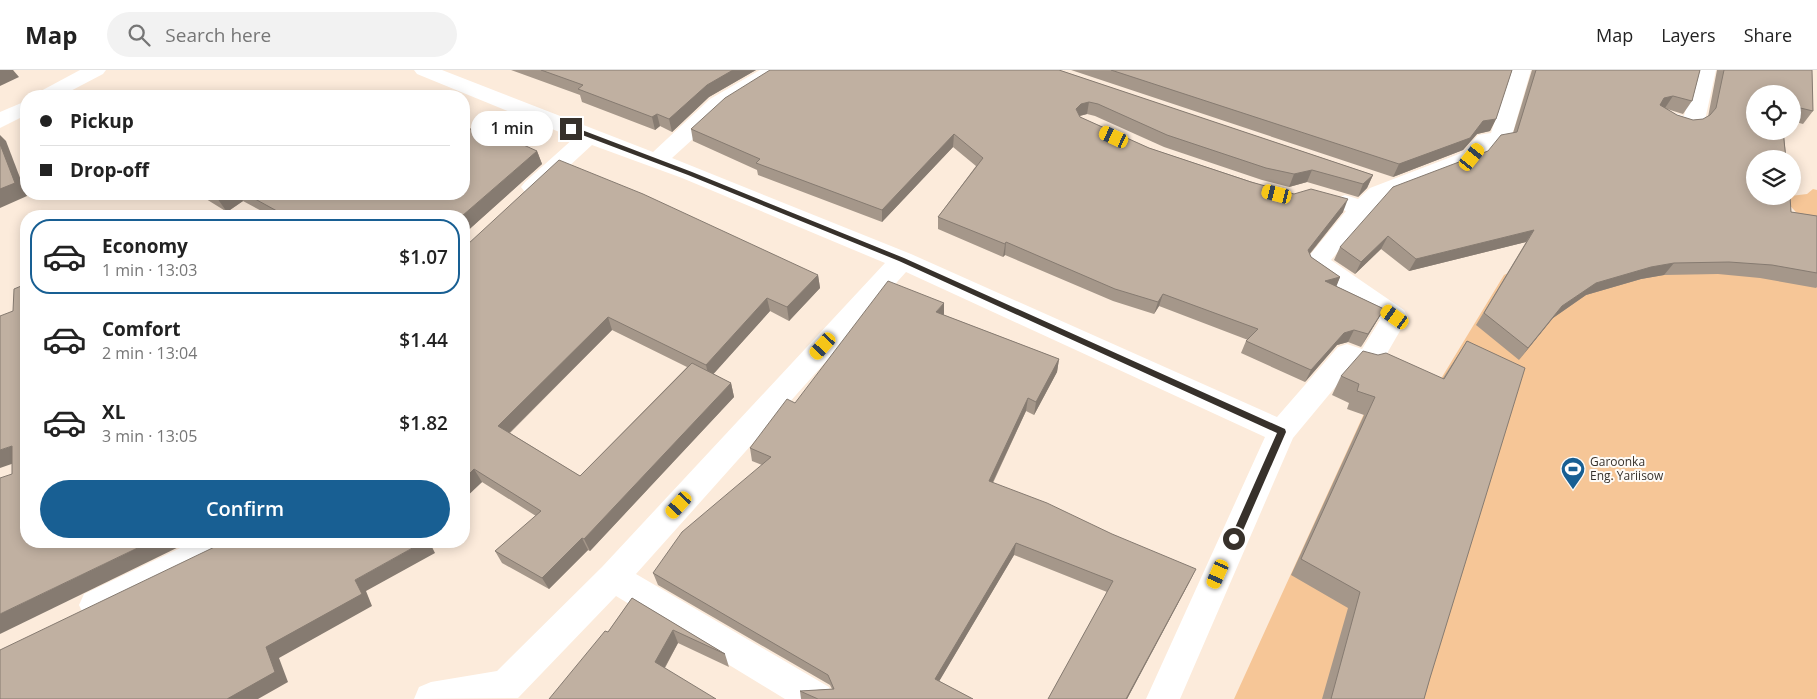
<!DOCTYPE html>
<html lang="en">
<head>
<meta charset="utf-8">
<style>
	:root { --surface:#fff; --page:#f2f2f2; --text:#222; --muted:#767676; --line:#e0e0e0; --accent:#185f93 }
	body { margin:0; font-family:"Open Sans",sans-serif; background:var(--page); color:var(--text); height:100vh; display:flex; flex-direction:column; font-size:19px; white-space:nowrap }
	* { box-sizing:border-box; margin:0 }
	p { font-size:16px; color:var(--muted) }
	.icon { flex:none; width:28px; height:28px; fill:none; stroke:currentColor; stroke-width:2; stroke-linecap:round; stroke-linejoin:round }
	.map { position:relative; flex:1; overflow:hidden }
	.panel { position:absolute; left:20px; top:140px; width:450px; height:338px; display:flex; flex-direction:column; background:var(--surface); border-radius:20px; box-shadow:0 2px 12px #0003 }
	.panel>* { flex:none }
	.guide { position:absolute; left:20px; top:20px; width:450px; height:110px; border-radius:20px; box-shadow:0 2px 12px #0003; display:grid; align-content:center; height:110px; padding:0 20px; background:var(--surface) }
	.tools { position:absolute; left:1746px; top:15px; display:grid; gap:10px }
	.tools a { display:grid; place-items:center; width:55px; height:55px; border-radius:50%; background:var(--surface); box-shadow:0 2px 12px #0003; font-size:25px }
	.end { position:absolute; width:22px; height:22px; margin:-11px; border:6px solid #37312b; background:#fff; box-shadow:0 0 0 2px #fff }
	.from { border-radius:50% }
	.bubble { position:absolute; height:35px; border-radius:18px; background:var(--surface); box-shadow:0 2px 12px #0003; font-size:16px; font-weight:600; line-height:35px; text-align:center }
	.car { position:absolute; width:15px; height:30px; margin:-15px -8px; border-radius:6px; box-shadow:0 0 4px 1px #0007; background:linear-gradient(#f5c518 24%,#345 0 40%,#f5c518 0 76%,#345 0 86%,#f5c518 0) }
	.guide b { display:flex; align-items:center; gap:18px; height:48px; font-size:19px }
	.guide b+b { border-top:1px solid var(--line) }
	.guide i { width:12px; height:12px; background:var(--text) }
	ul { padding:9px 0 0; list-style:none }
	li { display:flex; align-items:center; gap:15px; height:75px; margin:0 10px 8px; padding:0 10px; border:2px solid transparent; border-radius:20px }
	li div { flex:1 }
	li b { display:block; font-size:19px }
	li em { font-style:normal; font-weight:600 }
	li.selected { border-color:var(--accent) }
	li>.icon { width:45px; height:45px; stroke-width:1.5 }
	.button { display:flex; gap:10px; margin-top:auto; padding:10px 20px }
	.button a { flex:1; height:58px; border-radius:30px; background:var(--accent); color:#fff; font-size:20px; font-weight:600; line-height:58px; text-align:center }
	header { display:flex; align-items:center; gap:30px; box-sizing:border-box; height:70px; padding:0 25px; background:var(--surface); border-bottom:1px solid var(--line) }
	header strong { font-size:24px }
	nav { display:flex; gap:28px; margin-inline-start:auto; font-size:18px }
	.search { width:350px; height:45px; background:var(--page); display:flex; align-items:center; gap:12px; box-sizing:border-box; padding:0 18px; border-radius:28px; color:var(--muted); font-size:19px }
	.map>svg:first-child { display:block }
</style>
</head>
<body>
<header>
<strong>Map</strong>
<div class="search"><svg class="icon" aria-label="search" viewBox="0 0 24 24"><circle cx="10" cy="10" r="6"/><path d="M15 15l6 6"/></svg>Search here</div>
<nav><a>Map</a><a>Layers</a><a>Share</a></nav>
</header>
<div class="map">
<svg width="1817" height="629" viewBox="0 0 1817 629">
	<rect width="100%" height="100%" fill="#fcebdb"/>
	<polygon fill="#f6c697" points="1813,119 1817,120 1817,629 1234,629 1378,313 1425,335 1504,205 1516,199 1807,154 1782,127 1807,124"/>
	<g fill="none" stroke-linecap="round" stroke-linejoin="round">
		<g fill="#fff" fill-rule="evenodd">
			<polygon points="80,0 106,0 103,4 61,26 35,26 39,22"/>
			<polygon points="414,0 442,0 653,82 710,29 760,0 784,0 781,4 726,39 672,88 911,184 1277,347 1338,277 1347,274 1362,279 1380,250 1307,198 1304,192 1346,141 1337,138 1333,133 1337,128 1345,125 1358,129 1370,118 1464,82 1478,65 1491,63 1511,0 1531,0 1511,69 1508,74 1493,76 1480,92 1386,128 1370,144 1331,190 1404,240 1408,247 1378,299 1368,302 1352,297 1293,368 1180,629 1146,629 1265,367 906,202 636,504 829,617 834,629 785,629 616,526 518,628 414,629 419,617 431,612 497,601 602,497 885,193 682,108 592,75 541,122 533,125 525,122 521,117 525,112 574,68 417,4"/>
			<path d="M 1696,0 L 1716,0 L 1705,50 C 1701,56 1695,61 1688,61 C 1678,60 1658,54 1653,47 L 1656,42 L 1664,40 L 1684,46 Z"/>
			<polygon points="26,31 26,45 0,58 0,42"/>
			<polygon points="195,471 244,471 240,481 106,546 95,550 84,546 79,535 84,524"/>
		</g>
	</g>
	<g fill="#a5978a" fill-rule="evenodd">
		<polygon points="511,0 756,0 709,27 672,62 660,56 655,60 582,32 580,25"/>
		<polygon points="1059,0 1373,105 1367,118 1358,127 1307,112 1289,117 1262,110 1164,77 1095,46 1087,44 1080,46 1080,47 1149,78 1343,142 1310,184 1311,187 1340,207 1336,216 1384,239 1361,277 1348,272 1337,275 1305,312 1241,283 1246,271 1248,270 1159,236 1154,244 1113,231 1005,185 1003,187 938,159 938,147 976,96 953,77 882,152 758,105 757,100 693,71 691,59"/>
		<polygon points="1071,0 1512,0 1496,49 1490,61 1477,64 1463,80 1393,107"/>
		<polygon points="1532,0 1700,0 1692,31 1683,44 1667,39 1677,45 1693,50 1703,49 1708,47 1717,0 1812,0 1813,41 1803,54 1792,51 1792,24 1755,61 1787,61 1784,65 1791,142 1817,146 1817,217 1816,218 1760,208 1718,204 1664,205 1641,209 1586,225 1553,248 1519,290 1476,255 1526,172 1409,201 1381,179 1355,204 1334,190 1340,177 1488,81 1513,63"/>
		<polygon points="537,81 542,94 464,164 464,146 271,146 243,131 227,142 198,124 464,124"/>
		<path d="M 464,174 L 818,205 L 820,218 L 789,251 L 770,241 L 713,304 L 731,313 L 734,327 L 590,481 L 588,480 L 549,519 L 502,493 L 495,481 L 536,446 L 482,412 L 464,429 ZM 612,260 L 687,297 L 580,406 L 510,363 Z"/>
		<polygon points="944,245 1059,289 1057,302 1034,345 1026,341 993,413 1190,511 1127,629 1048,629 1107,522 1014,485 939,611 973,629 801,629 800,621 832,619 830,615 658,515 653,503 762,395 752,391 750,378 795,333"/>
		<polygon points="1467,271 1430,608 1424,629 1322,629 1348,538 1291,505 1364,345 1347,339 1349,333 1332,325 1341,306 1443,308"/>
		<polygon points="632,528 725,584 729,597 678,573 665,598 608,562"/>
	</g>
	<g fill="#867b71">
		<polygon points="0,0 13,0 19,7 0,16"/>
		<polygon points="733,0 756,0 709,27 672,62 669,49 707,15"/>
		<polygon points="1673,26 1665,38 1656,40 1664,28"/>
		<polygon points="1089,32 1087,44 1079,46 1076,39 1081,34"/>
		<polygon points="657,44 660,56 655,60 652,47"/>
		<polygon points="1496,49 1490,61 1477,64 1463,80 1393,107 1399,94 1483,51"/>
		<polygon points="954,64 953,77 882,152 882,140"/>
		<polygon points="0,65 6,71 27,126 0,138"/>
		<polygon points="537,81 542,94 464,164 464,146 462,146"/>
		<polygon points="1312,100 1307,112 1289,117 1294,104"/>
		<polygon points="1373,105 1367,118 1358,127 1363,114"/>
		<polygon points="224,124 239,124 243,131 227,142 217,128"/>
		<polygon points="1348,129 1343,142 1302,193 1308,180"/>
		<polygon points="1534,160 1526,172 1409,201 1416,189"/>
		<polygon points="1388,166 1381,179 1355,204 1361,192"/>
		<polygon points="1006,172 1005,185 1003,187 1005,174"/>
		<polygon points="1674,193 1664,205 1641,209 1586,225 1553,248 1519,290 1528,278 1562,236 1596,213 1651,197"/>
		<polygon points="818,205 820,218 789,251 787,237"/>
		<polygon points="1340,207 1335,220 1325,211"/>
		<polygon points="1163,224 1159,236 1154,244 1158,232"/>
		<polygon points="767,228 770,241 709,309 706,295"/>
		<polygon points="944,233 944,247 936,242"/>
		<polygon points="1384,239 1377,251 1361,277 1368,264"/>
		<polygon points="608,247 612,260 504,368 498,356"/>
		<polygon points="1354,260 1348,272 1337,275 1305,312 1311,300 1344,263"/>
		<polygon points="1059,289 1057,302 1034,345 1036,332"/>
		<polygon points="731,313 734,327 590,481 584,469"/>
		<polygon points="1028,328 1026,341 987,424 989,411"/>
		<polygon points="12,376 26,389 0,398 0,380"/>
		<polygon points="474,399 482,412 464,429 464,409"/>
		<polygon points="582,468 588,480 549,519 542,508"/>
		<polygon points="152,471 191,471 0,564 0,544"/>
		<polygon points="425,471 429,471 435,483 366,521 372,536 279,588 288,612 258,629 227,629 266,577 355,510"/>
		<polygon points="1016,473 1014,485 934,620 935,609"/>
		<polygon points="1196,499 1190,511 1127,629 1126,629"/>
		<polygon points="673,560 678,573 661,604 655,592"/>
	</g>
	<g fill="#c0b0a1" stroke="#867b71">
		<polygon points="541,0 733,0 707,15 669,49 657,44 652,47 578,19 583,15"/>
		<polygon points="770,0 1059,0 1373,105 1363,114 1312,100 1294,104 1266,98 1167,65 1098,34 1089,32 1081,34 1076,39 1080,47 1149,78 1251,112 1294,124 1311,119 1348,129 1308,180 1311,187 1340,207 1325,211 1384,239 1368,264 1354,260 1344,263 1311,300 1246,271 1258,259 1163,224 1158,232 1115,219 1006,172 1005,174 938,147 983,88 954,64 882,140 756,93 760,89 691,59 725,28"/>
		<polygon points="1111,0 1512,0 1496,49 1483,51 1470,68 1399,94"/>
		<polygon points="1536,0 1700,0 1692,31 1673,26 1664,28 1660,35 1677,45 1693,50 1703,49 1710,45 1716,38 1724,0 1812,0 1813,41 1792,36 1792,24 1755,24 1755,61 1783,61 1786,89 1755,89 1755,126 1790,126 1791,142 1817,146 1817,203 1772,195 1729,192 1674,193 1651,197 1596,213 1562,236 1528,278 1484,243 1534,160 1416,189 1388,166 1361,192 1340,177 1393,117 1488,81 1501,65 1517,62"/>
		<polygon points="477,54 537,81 462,146 286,146 246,124 464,124 464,64"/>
		<polygon points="0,74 15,113 0,119"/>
		<polygon points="559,90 643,124 818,205 787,237 767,228 706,295 608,247 498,356 580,406 692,293 731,313 584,469 582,468 542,508 495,481 541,441 474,399 464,409 464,174 468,174"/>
		<polygon points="210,124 224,124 217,128"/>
		<polygon points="888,211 944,233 936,242 1059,289 1036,332 1028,328 989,411 1047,433 1112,464 1196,499 1126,629 1048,629 1113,511 1016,473 935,609 973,629 818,629 800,621 834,619 828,605 653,503 682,462 771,387 750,378 787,329 795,333"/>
		<polygon points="26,214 26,471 152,471 0,544 0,408 12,404 12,376 0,380 0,246 13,241 14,219"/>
		<polygon points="1467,271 1525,298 1430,608 1424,629 1331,629 1360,522 1301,489 1375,327 1357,321 1359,314 1341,306 1363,281 1378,285 1386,283 1444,309"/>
		<polygon points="227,471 425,471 355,510 362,524 266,577 275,602 227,629 0,629 0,580"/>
		<polygon points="632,528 725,584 673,560 655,592 716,629 549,629 605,561 608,562"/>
	</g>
	<polygon fill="#37312b" points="569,57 574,57 692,102 904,188 1285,359 1286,362 1238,472 1231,472 1230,469 1277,363 899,191 688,105 569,60"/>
	<defs>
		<symbol id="stadium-pin" viewBox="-11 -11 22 30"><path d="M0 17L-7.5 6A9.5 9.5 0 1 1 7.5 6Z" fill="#185f93" stroke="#fefbf7"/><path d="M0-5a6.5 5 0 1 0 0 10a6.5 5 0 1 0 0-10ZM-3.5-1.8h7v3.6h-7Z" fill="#fff"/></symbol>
	</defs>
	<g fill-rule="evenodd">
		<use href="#stadium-pin" x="1559" y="385" width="28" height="38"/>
	</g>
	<g text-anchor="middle" stroke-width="4" stroke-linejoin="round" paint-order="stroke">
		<g font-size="12" fill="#37312b" stroke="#fefbf7" text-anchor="start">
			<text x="1590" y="396">Garoonka<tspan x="1590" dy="14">Eng. Yariisow</tspan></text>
		</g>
	</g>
</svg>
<div class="tools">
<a><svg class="icon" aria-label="locate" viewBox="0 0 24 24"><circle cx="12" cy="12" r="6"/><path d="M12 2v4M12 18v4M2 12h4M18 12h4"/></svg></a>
<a><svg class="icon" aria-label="layers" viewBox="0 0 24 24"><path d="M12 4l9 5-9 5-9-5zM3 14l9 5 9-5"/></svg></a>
</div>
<i class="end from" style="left:1234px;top:469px"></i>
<i class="end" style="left:571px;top:59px"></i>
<div class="bubble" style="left:471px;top:41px;width:82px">1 min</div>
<i class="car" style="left:1114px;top:67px;rotate:295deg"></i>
<i class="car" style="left:1472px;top:87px;rotate:39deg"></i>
<i class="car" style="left:1277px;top:124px;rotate:284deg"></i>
<i class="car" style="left:1395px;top:247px;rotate:305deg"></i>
<i class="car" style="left:823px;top:276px;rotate:222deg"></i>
<i class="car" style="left:679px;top:435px;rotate:222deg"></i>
<i class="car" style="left:1218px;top:504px;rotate:204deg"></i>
<div class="guide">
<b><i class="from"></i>Pickup</b>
<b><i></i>Drop-off</b>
</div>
<section class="panel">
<ul>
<li class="selected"><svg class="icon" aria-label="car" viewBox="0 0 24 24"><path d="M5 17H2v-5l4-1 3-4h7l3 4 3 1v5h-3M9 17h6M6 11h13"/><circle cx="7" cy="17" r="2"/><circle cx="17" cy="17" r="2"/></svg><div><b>Economy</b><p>1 min · 13:03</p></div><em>$1.07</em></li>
<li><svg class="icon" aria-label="car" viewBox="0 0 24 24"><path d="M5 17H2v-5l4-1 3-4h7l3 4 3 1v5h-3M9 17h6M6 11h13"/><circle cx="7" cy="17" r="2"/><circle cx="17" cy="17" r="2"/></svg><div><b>Comfort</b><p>2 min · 13:04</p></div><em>$1.44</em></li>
<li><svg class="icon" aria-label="car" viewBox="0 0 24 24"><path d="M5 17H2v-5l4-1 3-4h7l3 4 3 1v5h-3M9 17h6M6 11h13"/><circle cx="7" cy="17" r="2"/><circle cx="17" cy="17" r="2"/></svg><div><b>XL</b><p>3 min · 13:05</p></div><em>$1.82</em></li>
</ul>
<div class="button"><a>Confirm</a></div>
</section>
</div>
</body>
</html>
